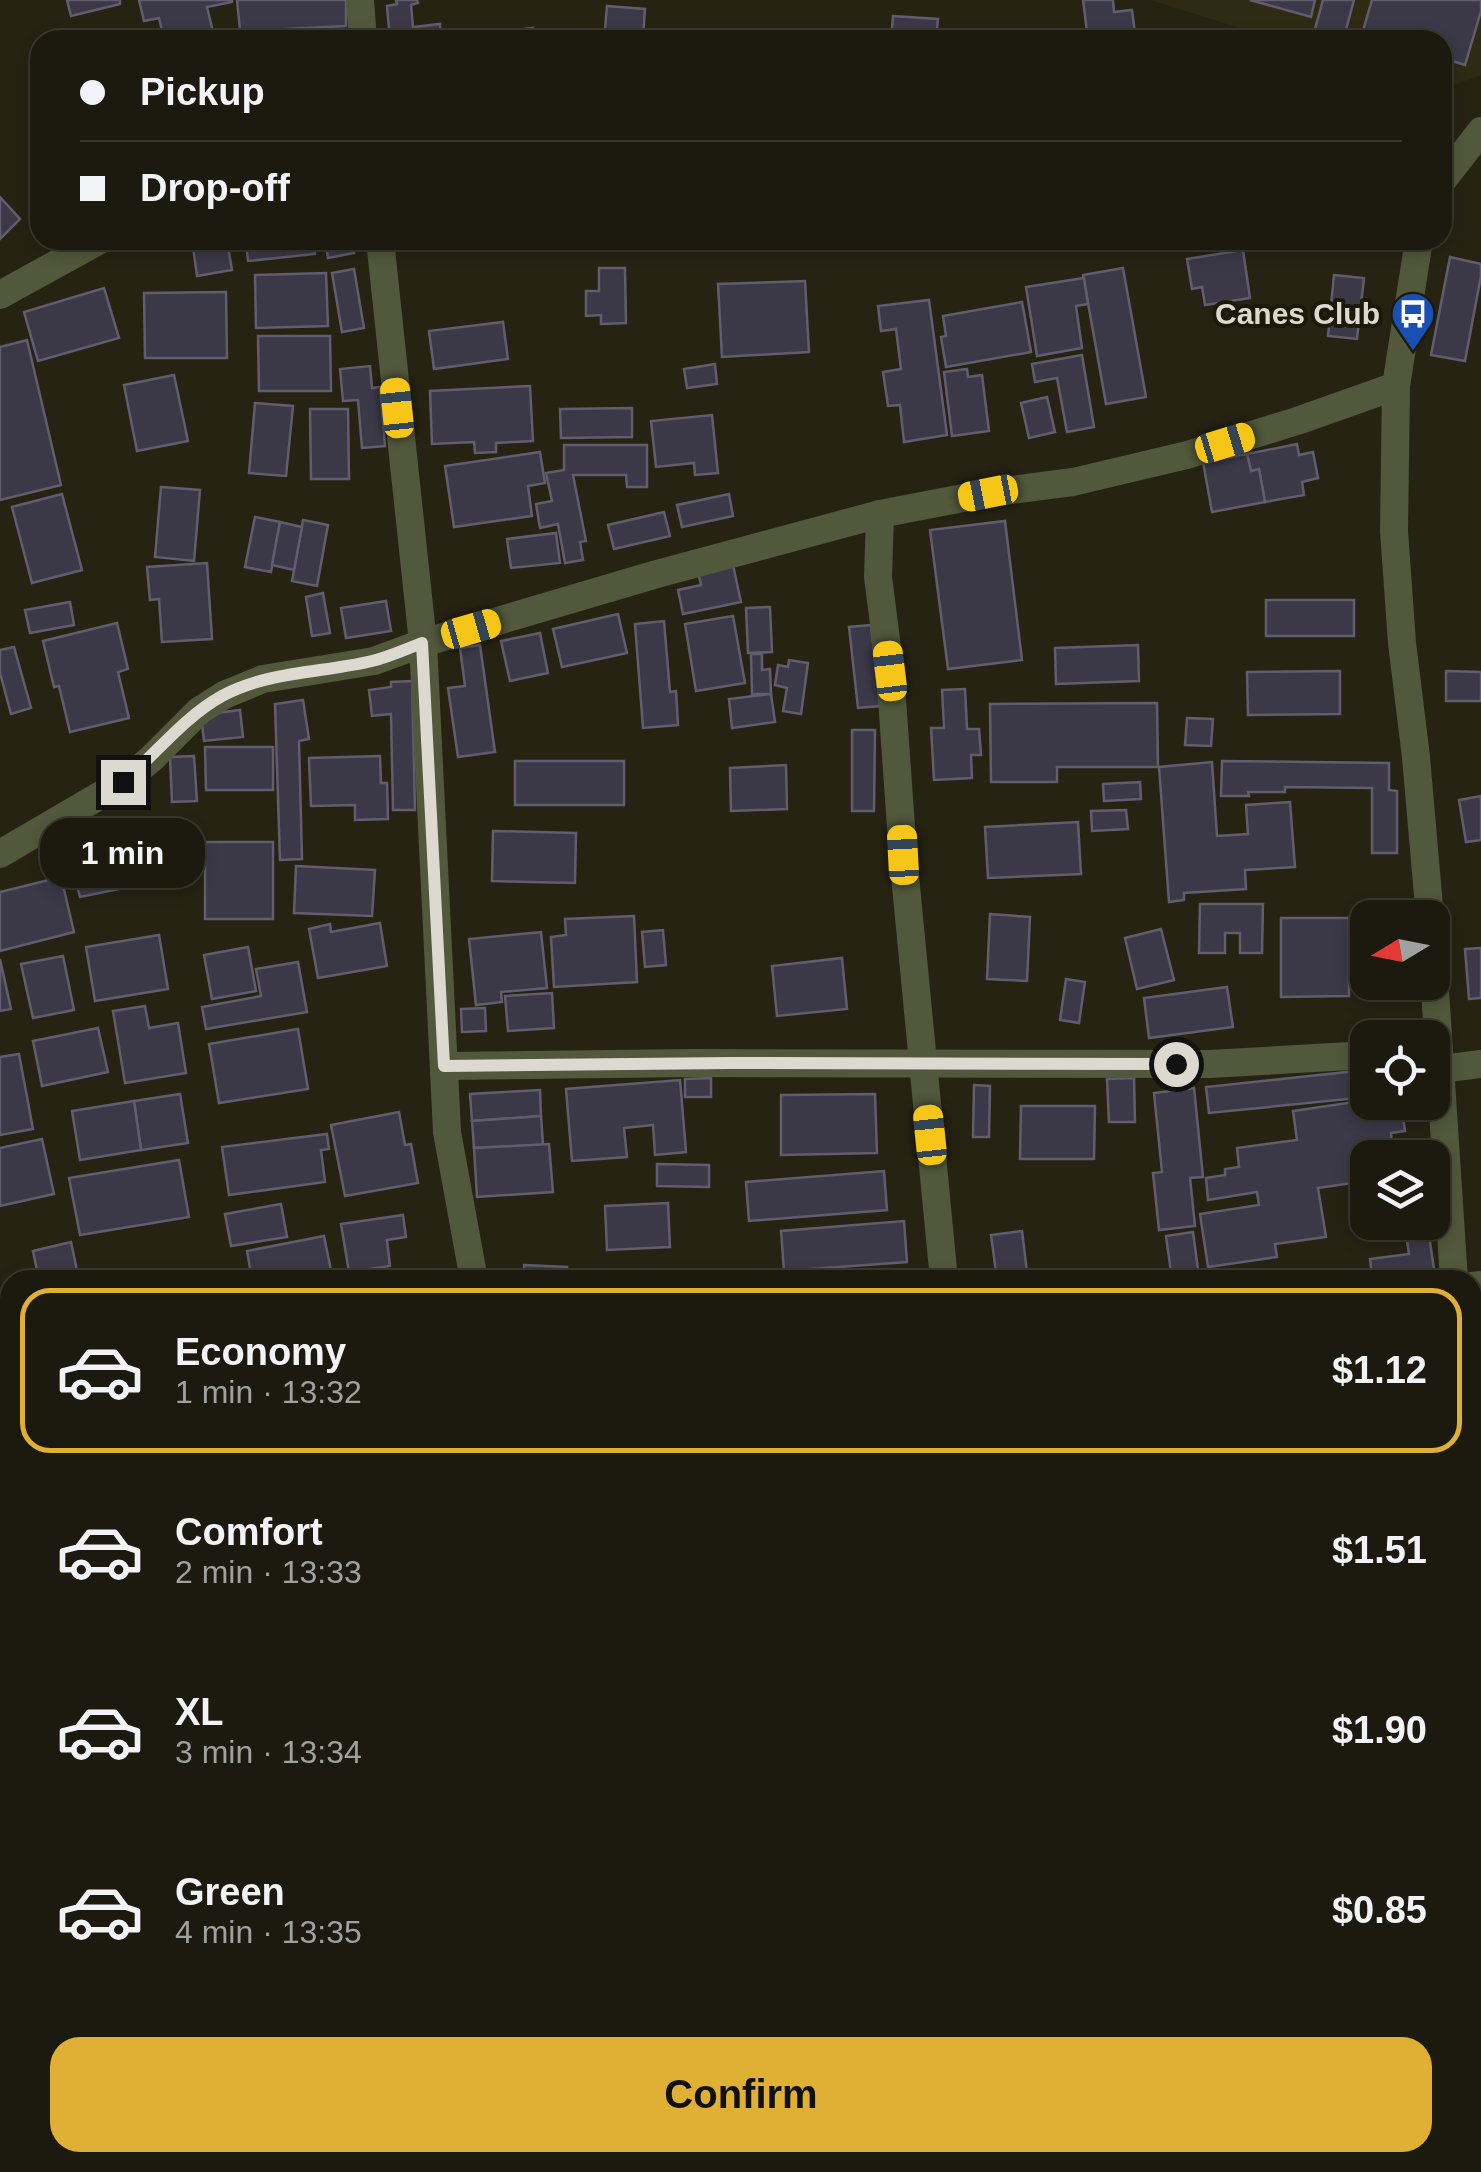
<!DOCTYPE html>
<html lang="en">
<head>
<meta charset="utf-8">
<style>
	:root { --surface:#1c1a0e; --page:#29271c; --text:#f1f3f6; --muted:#a0a19e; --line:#3a382e; --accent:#e0b034 }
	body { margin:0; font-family:Helvetica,sans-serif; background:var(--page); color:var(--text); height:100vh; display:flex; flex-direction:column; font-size:38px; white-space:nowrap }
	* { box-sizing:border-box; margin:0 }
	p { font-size:32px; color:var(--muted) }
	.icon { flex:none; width:55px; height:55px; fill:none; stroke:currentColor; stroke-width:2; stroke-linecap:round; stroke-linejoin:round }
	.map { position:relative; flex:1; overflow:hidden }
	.side { position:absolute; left:0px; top:1270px; width:1482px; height:902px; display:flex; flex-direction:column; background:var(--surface); border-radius:30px 30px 0 0; box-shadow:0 5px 15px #0003,0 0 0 2px var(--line) }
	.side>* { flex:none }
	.top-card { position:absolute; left:30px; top:30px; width:1422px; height:220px; border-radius:30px; box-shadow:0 5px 15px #0003,0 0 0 2px var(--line); display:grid; align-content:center; height:220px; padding:0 50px; background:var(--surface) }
	.needle { width:65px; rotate:260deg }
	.buttons { position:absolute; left:1350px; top:900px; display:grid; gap:20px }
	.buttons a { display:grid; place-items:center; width:100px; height:100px; border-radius:20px; background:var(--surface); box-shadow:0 5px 15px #0003,0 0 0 2px var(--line); font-size:50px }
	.end { position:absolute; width:45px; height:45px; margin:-22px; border:12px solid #dcdad0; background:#111; box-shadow:0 0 0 5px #111 }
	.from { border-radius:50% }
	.bubble { position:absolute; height:70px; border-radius:30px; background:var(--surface); box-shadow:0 5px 15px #0003,0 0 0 2px var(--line); font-size:32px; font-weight:800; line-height:70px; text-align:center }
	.car { position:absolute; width:30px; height:60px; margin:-30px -15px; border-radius:12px; box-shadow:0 0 8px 2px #0007; background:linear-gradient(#f5c518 24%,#345 0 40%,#f5c518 0 76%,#345 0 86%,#f5c518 0) }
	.top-card b { display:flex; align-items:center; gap:35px; height:95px; font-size:38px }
	.top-card b+b { border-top:2px solid var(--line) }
	.top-card i { width:25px; height:25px; background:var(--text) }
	ul { padding:18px 0 0; list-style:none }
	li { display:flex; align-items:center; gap:30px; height:165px; margin:0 20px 15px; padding:0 30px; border:5px solid transparent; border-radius:30px }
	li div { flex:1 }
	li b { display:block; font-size:38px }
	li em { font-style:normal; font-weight:800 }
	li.active { border-color:var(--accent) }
	li>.icon { width:90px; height:90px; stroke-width:1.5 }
	.button { display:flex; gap:20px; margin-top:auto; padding:20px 50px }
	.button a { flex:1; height:115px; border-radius:30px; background:var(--accent); color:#111; font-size:40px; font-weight:800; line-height:115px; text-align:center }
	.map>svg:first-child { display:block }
</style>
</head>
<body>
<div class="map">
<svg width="1481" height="2172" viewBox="0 0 1481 2172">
	<rect width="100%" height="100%" fill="#262313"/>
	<polygon fill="#2e2a13" points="1150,0 1481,0 1481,75 1443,89 1442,40 1278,40"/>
	<g fill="#3b3848" stroke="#615d6e" stroke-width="2.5">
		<polygon points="67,0 120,0 120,4 71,16"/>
		<polygon points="139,0 232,0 232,2 207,7 215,40 164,40 159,18 144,21"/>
		<polygon points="237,0 346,0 346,26 267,30 268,40 241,40"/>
		<polygon points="396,0 417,0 418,3 411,5 413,27 440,24 441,40 390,40 387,6 397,4"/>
		<polygon points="1083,0 1113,0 1114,12 1132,10 1135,33 1114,35 1114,40 1088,40"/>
		<polygon points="1250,0 1315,0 1311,17"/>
		<polygon points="1323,0 1354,0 1344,37 1315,29"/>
		<polygon points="1372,0 1481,0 1481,11 1465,65 1442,58 1442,40 1381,40 1362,34"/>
		<polygon points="607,6 645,9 643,38 627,37 627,40 604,40"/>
		<polygon points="893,16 938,19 936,40 891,40"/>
		<polygon points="533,28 535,40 447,40 447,38"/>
		<polygon points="657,32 745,36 745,40 656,40"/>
		<polygon points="0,197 20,219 0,239"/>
		<polygon points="192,240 227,240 232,270 197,276"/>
		<polygon points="246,240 313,240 315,254 248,261"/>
		<polygon points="325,240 351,240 354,253 328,258"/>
		<polygon points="1243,250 1250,298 1205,305 1202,287 1192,289 1187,259"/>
		<polygon points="1450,257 1481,264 1481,276 1465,361 1431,355"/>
		<polygon points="599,268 625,268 626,323 601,324 601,315 586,316 586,291 599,291"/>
		<polygon points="1123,268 1146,397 1106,404 1083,275"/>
		<polygon points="354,269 364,328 342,332 332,273"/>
		<polygon points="326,273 328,326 256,328 255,275"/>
		<polygon points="1334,275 1364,278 1357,339 1328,336"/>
		<polygon points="1084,278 1088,304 1076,306 1082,348 1037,356 1026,287"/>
		<polygon points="805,281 809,352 722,357 718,284"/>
		<polygon points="104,288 119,338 38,361 24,312"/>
		<polygon points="226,292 227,358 145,358 144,293"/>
		<polygon points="929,300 947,435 904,442 900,405 888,406 883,372 901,369 896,329 881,331 878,306"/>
		<polygon points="1022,302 1031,352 946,367 941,337 946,336 943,316"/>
		<polygon points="503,322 508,359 434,369 429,331"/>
		<polygon points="258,336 330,336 331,391 259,391"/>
		<polygon points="27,340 61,485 0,500 0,347"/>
		<polygon points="1082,355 1094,427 1067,432 1057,378 1035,382 1032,364"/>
		<polygon points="715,364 717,384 687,388 684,369"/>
		<polygon points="370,366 372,388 380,387 385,446 362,448 358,400 343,401 340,369"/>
		<polygon points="967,369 968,377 982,375 989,431 952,436 944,372"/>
		<polygon points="174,375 188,441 137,451 124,385"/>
		<polygon points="530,386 533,441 496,443 496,452 475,453 474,442 432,444 430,391"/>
		<polygon points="1047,397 1055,432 1029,438 1021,403"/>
		<polygon points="255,403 293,406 286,476 249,473"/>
		<polygon points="632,408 632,437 561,438 560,409"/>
		<polygon points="310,409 348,409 349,479 311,479"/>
		<polygon points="712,415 718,473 695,475 694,463 656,467 651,421"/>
		<polygon points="1297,444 1299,455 1313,452 1318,478 1302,482 1304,495 1265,502 1259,469 1251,471 1247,454"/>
		<polygon points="564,445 647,445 647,487 627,487 626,475 573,475 586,541 580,542 583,560 565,563 558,524 540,528 536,504 552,501 546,473 564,470"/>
		<polygon points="540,452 545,483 528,486 532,516 454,527 445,466"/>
		<polygon points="1247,454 1251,471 1259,469 1265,502 1212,512 1203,462"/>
		<polygon points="161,487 200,490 194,561 155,557"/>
		<polygon points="62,494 82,570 32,583 12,507"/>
		<polygon points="729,494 733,516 682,527 677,505"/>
		<polygon points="664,512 670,536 614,549 608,525"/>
		<polygon points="255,517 280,522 271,572 245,567"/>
		<polygon points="303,520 328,525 317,586 292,581"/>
		<polygon points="1005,521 1022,660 948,669 930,530"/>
		<polygon points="280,522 302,527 294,570 272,565"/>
		<polygon points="556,533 560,563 511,568 507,539"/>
		<polygon points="207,563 212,639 162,642 159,599 150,600 147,567"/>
		<polygon points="733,565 741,602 683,614 678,590 701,585 698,572"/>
		<polygon points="323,593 330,633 312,636 306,597"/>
		<rect x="1266" y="600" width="88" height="36"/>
		<polygon points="386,601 391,631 346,638 341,608"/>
		<polygon points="70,602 74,625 30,633 25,610"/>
		<polygon points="770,607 772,652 748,653 746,608"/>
		<polygon points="618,614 627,653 562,667 553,629"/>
		<polygon points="733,616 745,683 696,691 685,624"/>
		<polygon points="664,621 670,692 676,691 678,725 643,728 635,624"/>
		<polygon points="117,623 128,669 118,672 129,718 70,732 59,686 54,687 43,641"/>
		<polygon points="871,625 880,706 858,708 849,627"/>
		<polygon points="540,633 548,673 510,681 501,641"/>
		<polygon points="480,645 495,752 458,757 448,688 465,686 460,648"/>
		<polygon points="1138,645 1139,681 1056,684 1055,648"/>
		<polygon points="14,647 31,708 11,714 0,673 0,650"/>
		<polygon points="751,654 762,654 762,670 770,669 771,694 752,694"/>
		<polygon points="789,660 808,663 801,714 783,711 787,688 775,685 778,665 788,667"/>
		<polygon points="1340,671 1340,714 1248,715 1247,672"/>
		<polygon points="1446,671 1481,672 1481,701 1446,701"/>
		<polygon points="412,681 415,810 393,810 391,714 372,716 369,690 391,687 391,682"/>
		<polygon points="965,689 967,729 979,729 981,755 971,755 972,778 934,780 931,728 944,728 942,690"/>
		<polygon points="771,694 775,722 732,728 729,699"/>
		<polygon points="303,700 309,739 299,741 302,859 280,860 275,704"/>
		<polygon points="1157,703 1158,767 1057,767 1057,782 991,782 990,704"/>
		<polygon points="240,710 243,737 204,741 201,715"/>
		<polygon points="1187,718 1213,719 1211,746 1185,745"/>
		<polygon points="852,730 875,730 874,811 852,811"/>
		<polygon points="205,747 273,747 273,790 206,790"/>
		<polygon points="194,756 197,801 172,802 170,757"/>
		<polygon points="380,756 381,783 387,783 388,819 355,820 355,805 311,806 309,758"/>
		<rect x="515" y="761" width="109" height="44"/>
		<polygon points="1222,761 1389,763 1389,790 1397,791 1397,853 1372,853 1372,788 1285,787 1285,792 1248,792 1249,796 1221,796"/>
		<polygon points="1212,762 1217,836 1248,834 1246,805 1290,802 1295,867 1245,870 1246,889 1184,893 1184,900 1169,902 1159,767"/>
		<polygon points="786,765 787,809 731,811 730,768"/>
		<polygon points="1140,782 1141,799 1104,801 1103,784"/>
		<polygon points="1481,796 1481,840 1466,842 1459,800"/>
		<polygon points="1126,810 1128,829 1092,831 1091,811"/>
		<polygon points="1078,822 1081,874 988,878 985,827"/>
		<polygon points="493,831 576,833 575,883 492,881"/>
		<rect x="205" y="842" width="68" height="77"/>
		<polygon points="296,866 375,870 372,916 294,913"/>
		<polygon points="115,869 119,889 80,897 75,878"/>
		<polygon points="61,877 74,932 0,951 0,892"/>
		<polygon points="1200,904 1263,904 1262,953 1240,953 1240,933 1225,933 1225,953 1199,953"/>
		<polygon points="990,914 1030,917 1027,981 987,979"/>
		<polygon points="634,916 637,982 554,987 551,937 566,935 565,919"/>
		<polygon points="1281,918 1349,918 1349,996 1281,997"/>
		<polygon points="380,923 387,966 318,978 309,929 330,924 331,932"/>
		<polygon points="1161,929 1174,980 1137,989 1125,938"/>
		<polygon points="663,930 666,965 645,967 642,932"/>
		<polygon points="541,932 547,988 501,992 502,1002 476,1005 469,939"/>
		<polygon points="159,935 168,989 95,1001 86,947"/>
		<polygon points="248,947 256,991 212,999 204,955"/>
		<polygon points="1481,948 1481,998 1469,999 1465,949"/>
		<polygon points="63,956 74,1010 33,1018 21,964"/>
		<polygon points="842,958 847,1009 777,1016 772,966"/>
		<polygon points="0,959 11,1009 0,1011"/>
		<polygon points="298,962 307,1012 206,1029 202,1007 261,996 256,969"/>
		<polygon points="1066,979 1085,982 1079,1023 1060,1020"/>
		<polygon points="1227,987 1233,1027 1149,1038 1144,998"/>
		<polygon points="552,993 554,1028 508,1031 505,996"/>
		<polygon points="145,1006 149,1028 178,1023 186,1073 125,1083 113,1011"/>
		<polygon points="485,1008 486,1031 462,1032 461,1009"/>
		<polygon points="98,1028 108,1072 42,1086 33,1041"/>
		<polygon points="298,1029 308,1089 219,1103 209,1044"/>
		<polygon points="19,1054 33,1129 0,1135 0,1057"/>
		<polygon points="1366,1070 1368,1097 1209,1113 1206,1087"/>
		<polygon points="711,1078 711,1097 685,1097 685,1079"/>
		<polygon points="1134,1078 1135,1122 1109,1122 1107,1079"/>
		<polygon points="680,1080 686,1152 655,1155 653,1125 624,1128 627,1157 572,1161 566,1089"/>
		<polygon points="974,1085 990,1086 989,1137 973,1137"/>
		<polygon points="1194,1088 1203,1177 1190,1178 1195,1226 1159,1230 1153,1173 1162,1172 1154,1093"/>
		<polygon points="540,1090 541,1116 472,1121 470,1094"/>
		<polygon points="180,1094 188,1143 141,1150 134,1101"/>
		<polygon points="875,1094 877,1153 781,1155 781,1095"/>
		<polygon points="1368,1100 1368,1102 1401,1102 1405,1131 1391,1133 1392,1143 1411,1140 1414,1158 1368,1158 1368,1194 1354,1196 1352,1183 1318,1188 1326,1237 1275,1244 1277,1257 1208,1267 1200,1214 1259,1205 1257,1192 1208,1200 1206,1178 1225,1175 1225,1169 1239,1167 1237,1148 1297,1140 1293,1111"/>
		<polygon points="134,1101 141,1150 80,1160 72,1111"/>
		<polygon points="1021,1106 1095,1106 1094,1159 1020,1159"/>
		<polygon points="399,1112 405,1145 411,1144 418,1183 345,1196 331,1125"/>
		<polygon points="541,1116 543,1145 474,1148 472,1121"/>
		<polygon points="327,1134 329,1149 321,1150 325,1182 229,1195 222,1147"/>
		<polygon points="42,1139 54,1194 0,1206 0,1148"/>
		<polygon points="549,1144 553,1192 477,1197 474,1148"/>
		<polygon points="179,1160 189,1217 80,1235 69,1178"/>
		<polygon points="657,1164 709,1165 709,1187 657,1186"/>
		<polygon points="884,1171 887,1210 749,1221 746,1182"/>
		<polygon points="668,1203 670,1247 607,1250 605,1206"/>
		<polygon points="281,1204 287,1237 231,1246 225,1214"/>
		<polygon points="403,1215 406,1237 387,1240 390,1266 349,1272 341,1224"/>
		<polygon points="904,1221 907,1262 784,1271 781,1231"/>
		<polygon points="1404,1222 1427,1222 1434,1269 1372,1277 1370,1259 1409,1254"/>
		<polygon points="1022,1231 1028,1280 997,1280 991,1235"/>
		<polygon points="1193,1232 1199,1277 1172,1280 1166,1236"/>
		<polygon points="324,1236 333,1280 252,1280 247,1251"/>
		<polygon points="71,1242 79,1280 39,1280 33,1251"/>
		<polygon points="524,1265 567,1267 567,1278 605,1280 524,1280"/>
		<polygon points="0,1510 10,1540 10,1562 0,1565"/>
		<polygon points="10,1764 10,1789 0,1791 0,1765"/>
		<polygon points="10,1809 10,1887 0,1833 0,1811"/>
		<polygon points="1481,1933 1481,2006 1477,2007 1472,1982 1472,1934"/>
		<polygon points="10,2073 10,2142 0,2110 0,2076"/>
		<polygon points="100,2162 140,2162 131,2165 133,2172 103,2172"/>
		<polygon points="266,2162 327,2162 331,2172 270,2172"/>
		<polygon points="569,2162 628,2162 629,2171 571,2172"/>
		<polygon points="675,2162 734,2162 734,2170 676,2172"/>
	</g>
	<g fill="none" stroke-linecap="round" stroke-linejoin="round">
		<g stroke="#51583b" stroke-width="28">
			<polyline points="360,0 363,40"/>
			<polyline points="1442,181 1481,131"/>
			<polyline points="380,240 423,643 447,1132 474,1280"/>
			<polyline points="1419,240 1396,386 1394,531 1402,643 1416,757 1430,918"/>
			<polyline points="0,295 100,240"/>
			<polyline points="880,514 878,577 890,671 903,855 944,1280"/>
			<polyline points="0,854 123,782 151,759 199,711 224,695 263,679 374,661 423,643 657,574 880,514 989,493 1073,482 1187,455 1300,420 1396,386"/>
			<polyline points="1432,944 1454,1280"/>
			<polyline points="444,1066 691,1063 1210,1064 1368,1055"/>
			<polyline points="1441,1069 1481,1064"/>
			<polyline points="1472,1286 1481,1285"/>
			<polyline points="0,1413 10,1447"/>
			<polyline points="1472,1454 1481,1531"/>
			<polyline points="0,1688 10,1685"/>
			<polyline points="1472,2155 1481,2153"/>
			<polyline points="211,2162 215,2172"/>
			<polyline points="548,2162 550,2172"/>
			<polyline points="1052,2162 1053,2172"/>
			<polyline points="159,2172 168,2162"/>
			<polyline points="1342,2172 1420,2162"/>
		</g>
	</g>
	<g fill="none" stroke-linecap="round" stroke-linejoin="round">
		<path stroke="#dcdad0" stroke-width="12" d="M 123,782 C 156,754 184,717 222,696 C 268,671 322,673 372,661 C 389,657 406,649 422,643 L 444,1066 L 730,1063 L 1176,1064"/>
	</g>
	<defs>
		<symbol id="bus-pin" viewBox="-11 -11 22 30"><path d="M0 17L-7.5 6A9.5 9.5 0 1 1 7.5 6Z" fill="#1a4fb4" stroke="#1c1909"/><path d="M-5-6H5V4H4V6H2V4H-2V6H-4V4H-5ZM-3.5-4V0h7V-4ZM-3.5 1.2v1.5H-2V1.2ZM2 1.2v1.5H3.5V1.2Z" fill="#fff"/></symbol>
	</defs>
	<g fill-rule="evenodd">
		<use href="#bus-pin" x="1388" y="289" width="50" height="68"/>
	</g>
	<g text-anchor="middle" stroke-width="8" stroke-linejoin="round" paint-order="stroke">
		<g font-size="30" font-weight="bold" fill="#dcdad0" stroke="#1c1909" text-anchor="end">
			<text x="1380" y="324">Canes Club</text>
		</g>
	</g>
</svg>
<div class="buttons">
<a><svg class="needle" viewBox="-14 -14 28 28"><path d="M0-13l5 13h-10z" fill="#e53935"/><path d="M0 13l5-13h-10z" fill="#a0a19e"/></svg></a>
<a><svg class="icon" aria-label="locate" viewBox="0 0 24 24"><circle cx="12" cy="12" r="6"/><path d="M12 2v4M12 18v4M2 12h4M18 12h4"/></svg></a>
<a><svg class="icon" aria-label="layers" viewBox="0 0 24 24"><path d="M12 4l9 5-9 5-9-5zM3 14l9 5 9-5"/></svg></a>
</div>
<i class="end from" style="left:1176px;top:1064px"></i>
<i class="end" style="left:123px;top:782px"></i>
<div class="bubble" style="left:40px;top:818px;width:165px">1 min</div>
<i class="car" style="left:397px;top:408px;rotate:354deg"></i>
<i class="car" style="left:1225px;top:443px;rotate:73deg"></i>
<i class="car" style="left:988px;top:493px;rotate:259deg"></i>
<i class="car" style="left:471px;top:629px;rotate:74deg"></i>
<i class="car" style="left:890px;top:671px;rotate:353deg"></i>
<i class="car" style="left:903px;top:855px;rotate:357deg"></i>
<i class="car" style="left:930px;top:1135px;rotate:354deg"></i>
<div class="top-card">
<b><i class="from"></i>Pickup</b>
<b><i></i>Drop-off</b>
</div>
<section class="side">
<ul>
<li class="active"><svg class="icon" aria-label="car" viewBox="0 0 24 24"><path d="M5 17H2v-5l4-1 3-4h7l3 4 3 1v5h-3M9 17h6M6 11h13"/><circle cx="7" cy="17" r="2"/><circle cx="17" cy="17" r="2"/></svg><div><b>Economy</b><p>1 min · 13:32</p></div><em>$1.12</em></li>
<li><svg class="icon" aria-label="car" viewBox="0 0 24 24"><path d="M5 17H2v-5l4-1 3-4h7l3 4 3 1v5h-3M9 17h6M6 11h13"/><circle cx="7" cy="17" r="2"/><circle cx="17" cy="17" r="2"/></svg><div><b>Comfort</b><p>2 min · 13:33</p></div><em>$1.51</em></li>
<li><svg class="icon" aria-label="car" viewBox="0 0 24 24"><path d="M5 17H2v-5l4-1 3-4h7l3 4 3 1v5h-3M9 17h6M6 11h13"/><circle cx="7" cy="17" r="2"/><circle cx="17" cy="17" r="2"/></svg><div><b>XL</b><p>3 min · 13:34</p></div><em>$1.90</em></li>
<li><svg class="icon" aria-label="car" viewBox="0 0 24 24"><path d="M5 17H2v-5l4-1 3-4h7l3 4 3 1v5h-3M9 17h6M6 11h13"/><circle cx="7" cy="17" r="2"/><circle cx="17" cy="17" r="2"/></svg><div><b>Green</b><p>4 min · 13:35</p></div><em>$0.85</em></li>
</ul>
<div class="button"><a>Confirm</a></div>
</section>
</div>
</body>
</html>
